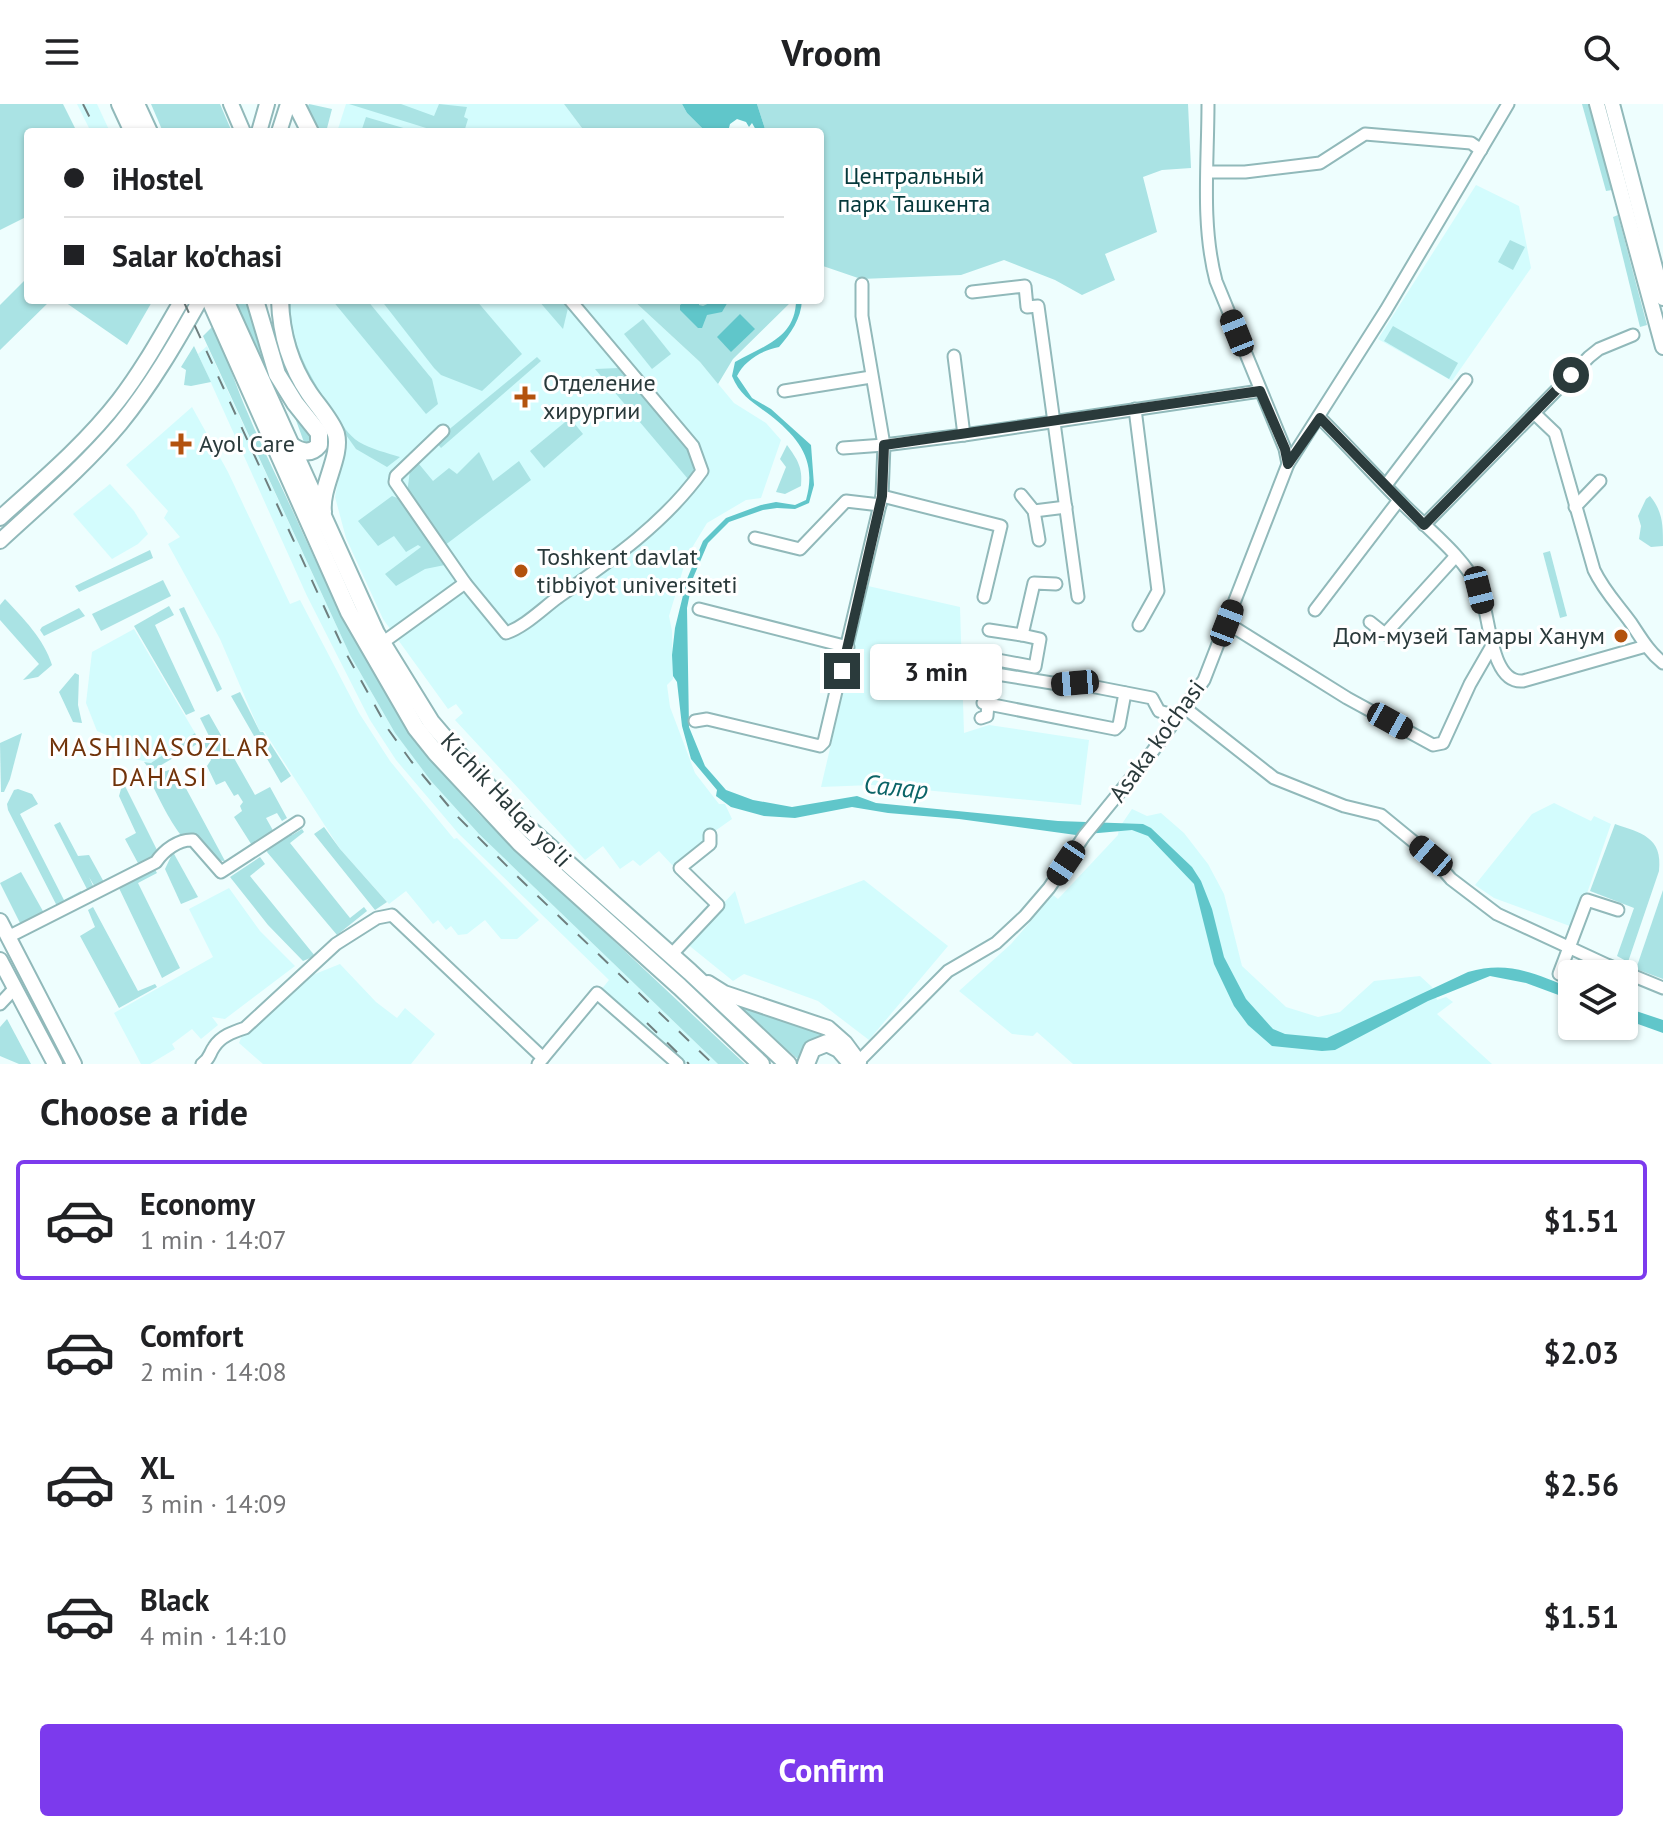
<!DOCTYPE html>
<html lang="en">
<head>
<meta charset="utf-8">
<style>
	:root { --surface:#fff; --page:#f2f2f2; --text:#202124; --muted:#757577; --line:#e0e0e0; --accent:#7c3aed }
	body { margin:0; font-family:"PT Sans",sans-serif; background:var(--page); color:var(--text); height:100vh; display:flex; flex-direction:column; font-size:30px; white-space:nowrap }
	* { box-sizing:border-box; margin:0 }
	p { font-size:26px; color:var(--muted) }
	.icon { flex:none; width:44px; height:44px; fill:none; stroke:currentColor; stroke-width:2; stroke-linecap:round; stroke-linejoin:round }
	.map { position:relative; height:960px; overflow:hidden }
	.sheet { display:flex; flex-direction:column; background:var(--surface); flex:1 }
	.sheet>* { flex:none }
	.hud { position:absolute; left:24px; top:24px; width:800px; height:176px; border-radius:8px; box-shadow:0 2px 6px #0004; display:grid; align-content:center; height:176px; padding:0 40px; background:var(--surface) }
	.tools { position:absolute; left:1558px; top:856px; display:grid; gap:16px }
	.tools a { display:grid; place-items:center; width:80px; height:80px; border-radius:8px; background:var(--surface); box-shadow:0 2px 6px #0004; font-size:40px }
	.end { position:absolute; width:36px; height:36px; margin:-18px; border:10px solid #2a3a3b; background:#fff; box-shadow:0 0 0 4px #fff }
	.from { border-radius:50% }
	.bubble { position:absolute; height:56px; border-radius:8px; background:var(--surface); box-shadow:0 2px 6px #0004; font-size:26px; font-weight:600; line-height:56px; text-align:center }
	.car { position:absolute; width:24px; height:48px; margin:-24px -12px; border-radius:10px; box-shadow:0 0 6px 2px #0007; background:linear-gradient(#222 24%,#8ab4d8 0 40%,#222 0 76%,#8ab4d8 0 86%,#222 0) }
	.hud b { display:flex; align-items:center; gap:28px; height:76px; font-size:30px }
	.hud b+b { border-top:2px solid var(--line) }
	.hud i { width:20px; height:20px; background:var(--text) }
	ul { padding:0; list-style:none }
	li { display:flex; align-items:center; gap:24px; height:120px; margin:0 16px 12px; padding:0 24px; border:4px solid transparent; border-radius:8px }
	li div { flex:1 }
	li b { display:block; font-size:30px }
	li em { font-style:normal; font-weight:600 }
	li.current { border-color:var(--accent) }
	li>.icon { width:72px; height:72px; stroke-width:1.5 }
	h2 { padding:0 40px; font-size:36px; line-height:96px }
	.button { display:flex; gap:16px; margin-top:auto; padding:16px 40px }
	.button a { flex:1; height:92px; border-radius:8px; background:var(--accent); color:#fff; font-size:32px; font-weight:600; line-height:92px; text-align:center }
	header { display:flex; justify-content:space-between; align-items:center; height:104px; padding:0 40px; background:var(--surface); font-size:36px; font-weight:600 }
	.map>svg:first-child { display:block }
</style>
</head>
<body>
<header><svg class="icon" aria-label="menu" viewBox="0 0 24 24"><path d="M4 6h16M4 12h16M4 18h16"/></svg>Vroom<svg class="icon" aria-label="search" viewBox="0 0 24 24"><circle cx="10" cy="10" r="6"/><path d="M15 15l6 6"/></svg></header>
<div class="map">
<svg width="1663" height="960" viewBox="0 0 1663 960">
	<rect width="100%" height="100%" fill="#eefefe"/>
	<g fill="#d3fcfd">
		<polygon points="77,0 97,0 110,28 91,28"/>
		<polygon points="346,0 564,0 585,28 337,28"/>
		<polygon points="1476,81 1519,102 1531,164 1452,277 1378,235"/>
		<polygon points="287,196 633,196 700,258 734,299 766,319 781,336 761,394 746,396 707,419 687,452 669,512 672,527 673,575 667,581 670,603 695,669 719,700 725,700 732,715 715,727 706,727 703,739 673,762 659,747 640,762 633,756 620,765 603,742 585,756 455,616 463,609 456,600 448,605 383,515 346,434 335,393 346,333 308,277 286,207"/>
		<polygon points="207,242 350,551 395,629 431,677 479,730 718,960 686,960 652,927 601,886 609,876 458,729 396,656 370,616 307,492 198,250"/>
		<polygon points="192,303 228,368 290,500 300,496 359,609 390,657 454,735 457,734 539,816 517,835 501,835 485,816 467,830 458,831 451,822 446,826 438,816 433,820 406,787 389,800 340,745 264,627 260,628 220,535 168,440 180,433 164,414 168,407 126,361"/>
		<polygon points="110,380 134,407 148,430 138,440 112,455 73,410"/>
		<polygon points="868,482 960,503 964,629 989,621 1089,636 1081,701 872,681 821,683"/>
		<polygon points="134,525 195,629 151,659 135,655 127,640 97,627 86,599 92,548"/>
		<polygon points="1554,699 1591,717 1594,712 1611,720 1575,824 1494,794 1475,781 1532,710"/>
		<polygon points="1132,705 1147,712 1161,709 1184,729 1208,760 1224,790 1242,862 1286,903 1318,913 1340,908 1374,877 1420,872 1432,883 1437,896 1446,893 1453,898 1437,910 1492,960 1073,960 1037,928 1033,932 1012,930 959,887 1011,840 1053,791 1058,795 1118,731 1119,724"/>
		<polygon points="864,776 948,842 869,936 818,897 744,870 733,877 686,839 735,787 745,820"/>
		<polygon points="229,784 260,827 295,862 225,915 212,913 218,921 201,935 192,925 172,940 175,945 150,960 141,960 114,909 213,853 189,805"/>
		<polygon points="340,860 376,898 397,914 405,904 435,930 411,960 263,960 239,939 243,929 300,876"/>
	</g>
	<g fill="#aae3e4">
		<polygon points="0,0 63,0 77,28 28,28 28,112 0,126"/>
		<polygon points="151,0 220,0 232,28 163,28"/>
		<polygon points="309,0 332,5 326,28 313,28 303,11"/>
		<polygon points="349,0 401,0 434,12 439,0 467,3 464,13 468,15 464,28 439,28"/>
		<polygon points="564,0 682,0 687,9 706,28 585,28"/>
		<polygon points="757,0 1188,0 1191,64 1162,66 1143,73 1157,128 1105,150 1115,176 1082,191 1055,176 1004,156 961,171 861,175 820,161 820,28 766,28"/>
		<polygon points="1582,0 1589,0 1612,86 1606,87"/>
		<polygon points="366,13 417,28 361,28"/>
		<polygon points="1618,111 1647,221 1640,223 1613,113"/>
		<polygon points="1510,136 1525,143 1513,166 1498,158"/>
		<polygon points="28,173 28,196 51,196 0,246 0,201"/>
		<polygon points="62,196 153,196 127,241"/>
		<polygon points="238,196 250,196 315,338 305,341 293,308 270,274 238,203"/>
		<path d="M 287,196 L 291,196 C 288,239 312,276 335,310 C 342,320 348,331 359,338 C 371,345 387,349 400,353 L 387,363 L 356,345 L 304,272 L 287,216 Z"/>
		<polygon points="332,196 367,196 432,275 438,300 426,310"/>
		<polygon points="381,196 476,196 522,250 482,287 441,271 434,264"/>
		<polygon points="538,196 561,196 568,204 563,225"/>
		<polygon points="633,196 793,196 733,255 718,280 700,258"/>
		<polygon points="643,215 671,250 652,265 624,230"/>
		<path d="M 214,221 C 226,251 236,283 249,312 C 263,346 280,379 295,412 C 345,523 396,623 481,712 L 745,960 L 718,960 L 479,730 L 431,677 L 395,629 L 350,551 L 203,232 Z"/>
		<polygon points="1393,222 1458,259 1449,275 1384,237"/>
		<polygon points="194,242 211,278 191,282 184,281 186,266 181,263"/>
		<polygon points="537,253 541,257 441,344 435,337"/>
		<path d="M 619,264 L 693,349 C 697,359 695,366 688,375 L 595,265 Z"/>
		<polygon points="570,314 583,330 544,364 530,347"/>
		<path d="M 787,341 C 797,355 803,363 801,382 L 785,390 L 776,388 L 786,363 L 780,355 Z"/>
		<polygon points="479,348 493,377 519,357 531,376 436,448 445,461 425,465 396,482 385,470 421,443 418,441 406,448 394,432 378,442 358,417 392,392 400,395 407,390 410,366 419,360 433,377 449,364 457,370"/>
		<path d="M 1650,392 C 1663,408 1663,421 1663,442 L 1651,443 L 1639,435 L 1641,422 L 1638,412 L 1646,395 Z"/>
		<polygon points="150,446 153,454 79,488 75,482"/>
		<polygon points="1550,447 1567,512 1560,514 1543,449"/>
		<polygon points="163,476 171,492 101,527 92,510"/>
		<path d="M 5,495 C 23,514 44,535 52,561 L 38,573 L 23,576 L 39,560 L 0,516 L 0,501 Z"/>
		<polygon points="169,502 174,511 155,521 195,607 186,611 134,522"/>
		<polygon points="184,503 222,585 217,588 179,505"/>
		<polygon points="79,504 85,512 44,532 40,526 42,523"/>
		<polygon points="75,569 79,571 78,601 82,619 73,618 59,588"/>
		<polygon points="240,588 260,628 263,628 291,672 281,679 231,592"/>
		<polygon points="209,610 255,691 270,683 287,714 282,717 277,709 266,714 275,730 253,743 234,713 242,707 240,702 243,698 238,690 234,692 225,677 216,681 207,662 211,656 204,640 207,633 218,650 200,614"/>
		<polygon points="22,629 10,675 4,688 1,688 0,639"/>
		<polygon points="195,629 199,639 151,667 144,658 151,659"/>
		<path d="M 175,664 L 225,757 C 184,756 166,706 148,673 Z"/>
		<polygon points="123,678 158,748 139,761 125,735 136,729 119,692"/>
		<polygon points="18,685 32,690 38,700 20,710 64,796 81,787 83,791 58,804 8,706 7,700 14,686"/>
		<polygon points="60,718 78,752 89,751 105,780 96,785 89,773 95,786 89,789 54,721"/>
		<path d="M 1615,720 C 1641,729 1663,733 1659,767 L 1628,858 L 1617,852 L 1634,804 L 1590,787 Z"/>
		<polygon points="324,723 340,745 387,798 375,806 314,730"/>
		<polygon points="302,725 304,728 290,739 350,814 364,803 367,807 337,831 267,748 268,744 286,731 292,731"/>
		<polygon points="173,748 198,793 181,800 165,765"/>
		<polygon points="260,753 265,760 250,772 315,852 303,857 268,821 230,773"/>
		<polygon points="154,764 157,769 138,779 180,864 162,874 118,782"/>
		<polygon points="21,768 44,809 21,821 0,779"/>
		<polygon points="1663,786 1663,875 1636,865"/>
		<polygon points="93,803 138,887 155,880 157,883 119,904 80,832 95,823 88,806"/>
		<polygon points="731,898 822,928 834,935 806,942 799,956"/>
		<polygon points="7,915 31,960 19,960 0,952 0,923"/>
	</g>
	<g fill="#60c6ca">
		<polygon points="682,0 757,0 766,28 754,28 756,26 752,19 749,23 746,18 737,15 730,20 728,28 706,28 687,9"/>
		<polygon points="687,196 699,196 699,201 703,202 716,196 729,196 722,208 707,211 702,224 698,224 680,206 680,201"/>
		<path d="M 796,196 L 802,196 C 801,215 791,229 779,243 C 762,246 744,257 737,272 L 752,294 L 771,305 L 811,341 L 814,381 L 809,399 L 795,405 L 777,404 L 763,406 L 729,418 L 708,439 L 693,474 L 687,504 L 689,623 L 705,662 L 726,686 L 753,696 L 792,703 L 857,692 L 876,699 L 1058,717 L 1143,720 L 1151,724 L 1192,763 L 1201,777 L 1212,805 L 1224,853 L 1246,895 L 1273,925 L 1285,930 L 1327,934 L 1468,868 C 1509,856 1534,870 1572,884 L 1572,896 L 1526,879 L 1490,872 L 1428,897 L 1335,946 L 1322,947 L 1272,942 L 1248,921 L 1234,902 L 1214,860 L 1194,780 L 1148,732 L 1132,726 L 1076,731 L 959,715 L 888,709 L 852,703 L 795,714 L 764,712 L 731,703 L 716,692 L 717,686 L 691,655 L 682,622 L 677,578 L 673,572 L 672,551 L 675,524 L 687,475 L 703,437 L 726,414 L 761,401 L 776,398 L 795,401 L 806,396 C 817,357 800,335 770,311 C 754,299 740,292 732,272 L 735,258 C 763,242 796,234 796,196 Z"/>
		<polygon points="740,210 755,225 731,248 717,233"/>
		<polygon points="1624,903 1663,916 1663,929 1624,915"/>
	</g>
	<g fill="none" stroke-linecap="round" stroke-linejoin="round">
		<defs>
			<g id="minor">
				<path d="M 1208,0 C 1208,59 1201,120 1216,177 L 1285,345 L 1288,360"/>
				<polyline points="1208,68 1245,68 1320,59 1365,30 1471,39 1481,46"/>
				<polyline points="972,188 1025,182 1027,203 1038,202 1078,493"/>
				<polyline points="954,252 964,331"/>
				<polyline points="784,287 871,273"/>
				<polyline points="1135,305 1158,487 1139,521"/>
				<path d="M 1534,309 L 1555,329 L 1594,466 C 1604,487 1618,501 1631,519 C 1641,534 1649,548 1663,559"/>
				<path d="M 1320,314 C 1349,343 1376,373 1405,402 C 1430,427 1464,453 1479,485 C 1490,507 1489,580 1523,577 L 1646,542"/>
				<path d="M 443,327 L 396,372 L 395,378 L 465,479 L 506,529 C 524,523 541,506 557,494 C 610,457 664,420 702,367 L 693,342 L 570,196"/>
				<polyline points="843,344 884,341 964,331 1260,287"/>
				<polyline points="1386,381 1466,276"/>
				<polyline points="1021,391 1034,407 1039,436"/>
				<polyline points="882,392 1001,422 984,493"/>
				<polyline points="1575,403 1600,377"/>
				<polyline points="1034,407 1066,403"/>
				<polyline points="1424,421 1589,253 1599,245 1633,231"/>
				<polyline points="755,434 800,445 846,397 880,401"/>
				<polyline points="1056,480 1034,479 1022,531 1040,535 1035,563 987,554 984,568 1058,580 1075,579 1152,594 1159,607 1178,613"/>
				<polyline points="699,505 848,543"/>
				<polyline points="1315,506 1399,396"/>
				<polyline points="1370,518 1385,530 1455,453"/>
				<polyline points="1227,519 1347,594 1433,641 1443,639 1470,580 1493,540"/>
				<polyline points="989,526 1022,531"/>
				<polyline points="378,542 465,479"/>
				<polyline points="983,599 1115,625 1119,621 1125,589"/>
				<polyline points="1185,604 1274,674 1344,702 1381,711 1431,752 1451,775 1497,810 1607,861 1663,884"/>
				<polyline points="981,614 987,612 988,600"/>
				<polyline points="695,617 707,615 820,642 824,638 882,392 884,341 862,212 862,180"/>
				<path d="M 8,833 L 156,758 C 164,746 179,735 193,736 L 221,768 L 298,718"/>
				<polyline points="671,851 718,801 680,764 710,740 710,731"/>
				<polyline points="1559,870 1587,796 1618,806"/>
				<polyline points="0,900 15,884"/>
				<path d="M 202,960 C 210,955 209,950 214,943 C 221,932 233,928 245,924 L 336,840 L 377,814 L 392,811 L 543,954"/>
				<polyline points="538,960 597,889 678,960"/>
				<polyline points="856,960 948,867 996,839 1025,812 1049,784 1084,732 1150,651 1204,576 1288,360 1386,206 1508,0"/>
			</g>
			<g id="major">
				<polyline points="231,0 243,28"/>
				<polyline points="1597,0 1663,243"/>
				<polyline points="1612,0 1663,194"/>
				<polyline points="259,28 267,0"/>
				<polyline points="279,28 288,0"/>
				<path d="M 0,414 C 41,377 85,340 119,296 C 143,265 162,230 182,196"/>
				<path d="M 0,437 C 41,399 84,363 120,320 C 151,282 176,239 200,196"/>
				<polyline points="0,817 74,960"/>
				<polyline points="0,856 55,960"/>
				<polyline points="708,879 724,889 828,924 845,939 859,958"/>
			</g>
			<g id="highway">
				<polyline points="120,0 133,28"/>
				<polyline points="136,0 149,28"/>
				<polyline points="296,0 310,28"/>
				<polyline points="210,196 349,508 416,624 436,649 520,739 680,883 761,960"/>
				<polyline points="225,196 376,529 431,618 466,659 528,724 690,868 788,960"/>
				<path d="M 255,196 L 277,270 L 295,299 L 319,329 L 319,341 C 311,351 301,348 292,342"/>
				<path d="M 280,196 C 281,230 290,261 309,289 C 317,301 331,316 336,330 C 342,352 320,383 323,408"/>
				<polyline points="806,960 812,945 827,939 839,945 852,960"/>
			</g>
		</defs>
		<use href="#minor" stroke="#91b9ba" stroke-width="15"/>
		<use href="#major" stroke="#91b9ba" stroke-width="18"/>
		<use href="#highway" stroke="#91b9ba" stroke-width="20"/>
		<use href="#minor" stroke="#fff" stroke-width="11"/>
		<use href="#major" stroke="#fff" stroke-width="14"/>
		<use href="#highway" stroke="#fff" stroke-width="16"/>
		<g stroke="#6f7f7f" stroke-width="2" stroke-dasharray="14 14" stroke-linecap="butt">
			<polyline points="83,0 97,28"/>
			<polyline points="183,196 343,544 388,625 411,657 456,711 519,774 713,960"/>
			<polyline points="647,919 689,960"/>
		</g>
	</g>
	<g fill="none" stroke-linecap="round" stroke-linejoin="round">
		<polyline stroke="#2a3a3b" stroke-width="10" points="842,567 882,392 884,341 1260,287 1285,345 1288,360 1320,314 1424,421 1571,271"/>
	</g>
	<g fill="#b3520e" stroke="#fff" stroke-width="3">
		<path d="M521 281h8v8h8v8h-8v8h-8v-8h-8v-8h8z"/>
		<path d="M177 328h8v8h8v8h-8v8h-8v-8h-8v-8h8z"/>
		<circle cx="521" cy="467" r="8"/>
		<circle cx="1621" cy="532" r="8"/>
	</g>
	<g text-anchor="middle" stroke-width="6" stroke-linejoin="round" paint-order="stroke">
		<g font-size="24" fill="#06393b" stroke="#fff">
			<text x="914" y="80">Центральный<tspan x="914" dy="28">парк Ташкента</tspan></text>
		</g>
		<g font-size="24" fill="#2a3a3b" stroke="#fff" text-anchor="start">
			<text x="543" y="287">Отделение<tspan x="543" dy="28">хирургии</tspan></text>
			<text x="199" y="348">Ayol Care</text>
			<text x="537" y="461">Toshkent davlat<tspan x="537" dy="28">tibbiyot universiteti</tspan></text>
			<text x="1605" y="540" text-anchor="end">Дом-музей Тамары Ханум</text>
		</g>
		<g font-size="24" fill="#2a3a3b" stroke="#fff">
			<text transform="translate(1157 637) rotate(-54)" y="8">Asaka ko'chasi</text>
			<text transform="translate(506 696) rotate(46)" y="8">Kichik Halqa yo'li</text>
		</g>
		<g font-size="26" letter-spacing="2" fill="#70330a" stroke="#fff">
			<text x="160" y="652">MASHINASOZLAR<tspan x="160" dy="30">DAHASI</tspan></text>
		</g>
		<g font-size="26" font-style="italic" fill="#0c6467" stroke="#fff">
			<text transform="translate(896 683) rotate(6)" y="9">Салар</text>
		</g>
	</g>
</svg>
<div class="tools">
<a><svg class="icon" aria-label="layers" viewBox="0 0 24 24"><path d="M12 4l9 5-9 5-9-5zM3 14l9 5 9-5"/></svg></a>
</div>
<i class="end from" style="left:1571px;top:271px"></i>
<i class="end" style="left:842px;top:567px"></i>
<div class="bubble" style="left:870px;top:540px;width:132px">3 min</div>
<i class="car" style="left:1237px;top:229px;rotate:338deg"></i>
<i class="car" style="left:1479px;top:486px;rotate:166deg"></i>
<i class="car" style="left:1227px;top:519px;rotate:21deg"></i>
<i class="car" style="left:1075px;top:579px;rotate:265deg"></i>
<i class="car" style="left:1390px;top:617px;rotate:119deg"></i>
<i class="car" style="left:1431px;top:752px;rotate:310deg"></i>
<i class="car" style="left:1066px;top:759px;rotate:214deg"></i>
<div class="hud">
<b><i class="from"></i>iHostel</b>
<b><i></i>Salar ko'chasi</b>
</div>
</div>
<section class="sheet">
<h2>Choose a ride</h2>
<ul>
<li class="current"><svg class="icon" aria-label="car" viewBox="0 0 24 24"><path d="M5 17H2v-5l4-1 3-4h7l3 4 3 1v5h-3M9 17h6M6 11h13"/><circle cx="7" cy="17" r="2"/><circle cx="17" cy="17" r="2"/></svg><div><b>Economy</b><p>1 min · 14:07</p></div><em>$1.51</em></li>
<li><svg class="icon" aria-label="car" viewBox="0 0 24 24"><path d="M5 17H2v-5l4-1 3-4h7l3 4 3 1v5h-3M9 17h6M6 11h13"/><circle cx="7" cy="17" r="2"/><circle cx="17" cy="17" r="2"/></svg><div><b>Comfort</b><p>2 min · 14:08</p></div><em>$2.03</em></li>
<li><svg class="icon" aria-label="car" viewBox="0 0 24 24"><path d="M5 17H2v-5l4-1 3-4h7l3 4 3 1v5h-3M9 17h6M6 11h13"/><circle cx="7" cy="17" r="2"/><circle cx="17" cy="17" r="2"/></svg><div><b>XL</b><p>3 min · 14:09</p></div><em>$2.56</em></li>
<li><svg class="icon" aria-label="car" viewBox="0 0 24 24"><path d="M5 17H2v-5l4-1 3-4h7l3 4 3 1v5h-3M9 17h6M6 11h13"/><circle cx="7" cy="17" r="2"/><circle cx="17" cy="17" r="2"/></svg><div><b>Black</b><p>4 min · 14:10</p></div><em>$1.51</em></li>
</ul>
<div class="button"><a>Confirm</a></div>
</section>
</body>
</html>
